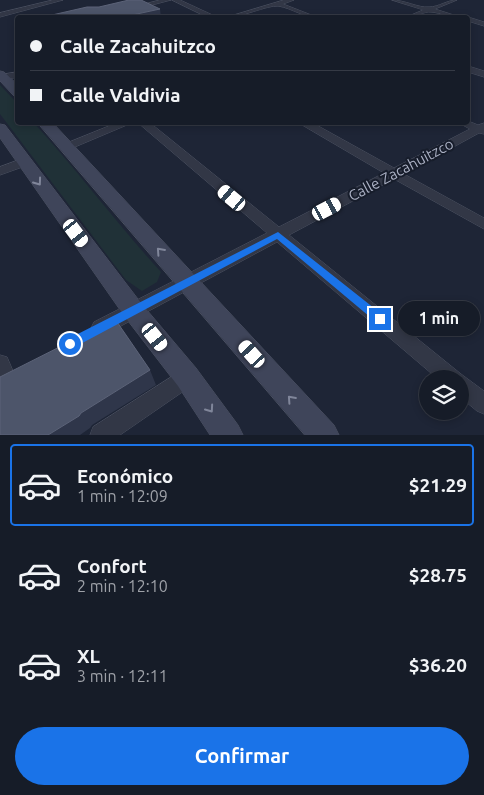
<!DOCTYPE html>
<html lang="es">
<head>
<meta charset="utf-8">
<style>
	:root { --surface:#161c28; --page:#232934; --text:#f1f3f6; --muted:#9ea1a8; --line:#353a45; --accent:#1a73e8 }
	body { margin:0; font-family:Ubuntu,sans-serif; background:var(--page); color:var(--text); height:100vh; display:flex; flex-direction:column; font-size:19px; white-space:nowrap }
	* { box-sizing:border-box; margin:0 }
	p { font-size:16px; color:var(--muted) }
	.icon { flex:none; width:28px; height:28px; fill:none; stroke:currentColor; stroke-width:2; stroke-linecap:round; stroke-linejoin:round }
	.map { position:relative; height:435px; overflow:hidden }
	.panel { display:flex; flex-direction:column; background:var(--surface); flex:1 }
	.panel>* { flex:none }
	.banner { position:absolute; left:15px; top:15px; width:455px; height:110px; border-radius:5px; box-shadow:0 2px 8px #0003,0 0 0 1px var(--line); display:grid; align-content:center; height:110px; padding:0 15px; background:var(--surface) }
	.tools { position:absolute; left:419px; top:370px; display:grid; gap:10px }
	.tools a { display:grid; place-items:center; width:50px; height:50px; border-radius:50%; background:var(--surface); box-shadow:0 2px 8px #0003,0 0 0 1px var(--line); font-size:25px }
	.end { position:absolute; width:22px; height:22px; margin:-11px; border:6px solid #1a73e8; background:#fff; box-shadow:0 0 0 2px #fff }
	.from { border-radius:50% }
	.bubble { position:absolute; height:35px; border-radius:18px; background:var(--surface); box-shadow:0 2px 8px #0003,0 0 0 1px var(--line); font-size:16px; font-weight:700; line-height:35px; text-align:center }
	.car { position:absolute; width:15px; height:30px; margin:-15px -8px; border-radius:6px; box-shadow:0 0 4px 1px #0007; background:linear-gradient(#fff 24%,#345 0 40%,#fff 0 76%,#345 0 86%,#fff 0) }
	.banner b { display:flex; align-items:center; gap:18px; height:48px; font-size:19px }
	.banner b+b { border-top:1px solid var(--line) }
	.banner i { width:12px; height:12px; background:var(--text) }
	ul { padding:9px 0 0; list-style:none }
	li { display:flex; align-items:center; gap:15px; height:82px; margin:0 10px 8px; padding:0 5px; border:2px solid transparent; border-radius:5px }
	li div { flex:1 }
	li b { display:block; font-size:19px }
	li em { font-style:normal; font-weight:700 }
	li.current { border-color:var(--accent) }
	li>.icon { width:45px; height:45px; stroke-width:1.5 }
	.button { display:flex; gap:10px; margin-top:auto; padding:10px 15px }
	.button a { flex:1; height:58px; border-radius:30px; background:var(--accent); color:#fff; font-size:20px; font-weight:700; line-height:58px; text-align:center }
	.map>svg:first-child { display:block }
</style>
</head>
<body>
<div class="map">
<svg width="484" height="435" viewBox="0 0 484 435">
	<rect width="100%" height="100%" fill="#1e2536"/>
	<path fill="#203137" d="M 0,85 L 17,103 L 18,122 L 34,123 C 78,171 117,224 161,272 L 157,282 L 142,291 L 126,280 L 0,114 Z"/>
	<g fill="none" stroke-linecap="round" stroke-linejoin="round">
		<defs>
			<g id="street">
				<polygon points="53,0 63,0 0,17 0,13"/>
				<polygon points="160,0 171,0 133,10 130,8"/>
				<polygon points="172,0 180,0 219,18 209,18"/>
				<path d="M 284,0 L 294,0 L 283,4 L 319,18 C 304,18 292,8 278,6 C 267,5 241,18 224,18 Z"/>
				<path d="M 392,0 C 405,0 418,8 429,7 C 439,7 447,0 457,0 L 435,9 L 463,18 C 451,18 442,13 431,12 C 424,11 414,18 404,18 L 423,10 Z"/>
				<polygon points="468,17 484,22 484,26 468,21 466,18"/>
				<polygon points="468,66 484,71 484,77 468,72"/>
				<polygon points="18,72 18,77 0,81 0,75"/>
				<polygon points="468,121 478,125 484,123 484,134 479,133 404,174 484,218 484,229 394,179 289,235 461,374 484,391 484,414 477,411 460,397 460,379 438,379 277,242 106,334 100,336 94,334 91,328 94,322 267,233 137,122 149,122 279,227 384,173 297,122 311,122 394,168 470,129 457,122 468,122"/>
				<polygon points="119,122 134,122 70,149 62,149 60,147 62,145"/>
				<polygon points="24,158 28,159 30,162 28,165 0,175 0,167"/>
				<polygon points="0,355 7,357 16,378 13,385 6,388 0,385"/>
				<polygon points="187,367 194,370 197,377 194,384 120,435 90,435 93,427"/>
			</g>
			<g id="secondary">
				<polygon points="0,71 4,72 18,85 18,97 14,96 0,81"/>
				<polygon points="37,122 52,122 334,425 339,435 305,435"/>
				<polygon points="0,124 5,125 141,303 196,368 238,425 243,435 210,435 178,386 125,317 0,138"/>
			</g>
		</defs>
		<use href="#street" stroke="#4c5262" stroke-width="1"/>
		<use href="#secondary" stroke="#4c5262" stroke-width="1"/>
		<use href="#street" fill="#323746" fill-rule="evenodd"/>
		<use href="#secondary" fill="#3f455a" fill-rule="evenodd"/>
	</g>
	<g fill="#2f364a">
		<polygon points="160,9 161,18 123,18 123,17"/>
		<polygon points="150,370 156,385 92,425 90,428 80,435 48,435 81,413"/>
	</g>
	<g fill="#4d556a" stroke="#5c6378">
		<polygon points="129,0 141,0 160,9 123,17 124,18 39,18 87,7 99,7"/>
		<polygon points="115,319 150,370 81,413 79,416 48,435 0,435 0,377"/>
	</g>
	<defs><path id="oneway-chevron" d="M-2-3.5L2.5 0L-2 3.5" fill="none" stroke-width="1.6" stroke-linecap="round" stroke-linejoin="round" transform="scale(1.25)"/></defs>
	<g stroke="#80869a">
		<use href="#oneway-chevron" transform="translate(38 182) rotate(54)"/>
		<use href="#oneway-chevron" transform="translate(160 251) rotate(-132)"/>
		<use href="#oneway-chevron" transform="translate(291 399) rotate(-132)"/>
		<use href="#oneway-chevron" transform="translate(210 409) rotate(55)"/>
	</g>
	<polygon fill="#1a73e8" points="278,232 384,316 385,319 384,322 376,322 277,239 73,348 66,348 64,344 66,340"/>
	<g text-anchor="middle" stroke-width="4" stroke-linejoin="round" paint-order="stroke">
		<g font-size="15" fill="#abb1c4" stroke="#171d2b">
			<text transform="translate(401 170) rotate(-28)" y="5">Calle Zacahuitzco</text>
		</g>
	</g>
</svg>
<div class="tools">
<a><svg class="icon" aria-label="layers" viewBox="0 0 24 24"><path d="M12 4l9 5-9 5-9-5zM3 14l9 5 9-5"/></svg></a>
</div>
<i class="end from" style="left:70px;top:344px"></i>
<i class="end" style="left:380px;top:319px"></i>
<div class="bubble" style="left:398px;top:301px;width:82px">1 min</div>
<i class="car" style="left:232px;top:198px;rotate:310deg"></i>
<i class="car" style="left:327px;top:209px;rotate:62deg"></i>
<i class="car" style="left:76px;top:233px;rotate:143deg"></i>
<i class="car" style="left:155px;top:337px;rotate:141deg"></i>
<i class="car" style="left:252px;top:354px;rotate:318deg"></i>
<div class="banner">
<b><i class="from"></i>Calle Zacahuitzco</b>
<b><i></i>Calle Valdivia</b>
</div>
</div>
<section class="panel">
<ul>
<li class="current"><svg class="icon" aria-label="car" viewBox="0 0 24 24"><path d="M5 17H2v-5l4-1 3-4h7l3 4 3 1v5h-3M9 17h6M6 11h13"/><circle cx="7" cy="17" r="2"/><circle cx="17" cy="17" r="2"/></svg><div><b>Económico</b><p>1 min · 12:09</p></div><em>$21.29</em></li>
<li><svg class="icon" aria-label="car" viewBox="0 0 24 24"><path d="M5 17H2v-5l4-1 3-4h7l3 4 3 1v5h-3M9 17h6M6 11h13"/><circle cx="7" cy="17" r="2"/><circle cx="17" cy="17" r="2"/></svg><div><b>Confort</b><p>2 min · 12:10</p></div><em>$28.75</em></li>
<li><svg class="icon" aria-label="car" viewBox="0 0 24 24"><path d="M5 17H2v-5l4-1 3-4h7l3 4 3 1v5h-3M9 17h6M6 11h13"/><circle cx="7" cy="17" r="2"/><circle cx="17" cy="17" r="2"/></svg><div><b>XL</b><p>3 min · 12:11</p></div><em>$36.20</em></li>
</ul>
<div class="button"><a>Confirmar</a></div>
</section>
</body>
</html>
